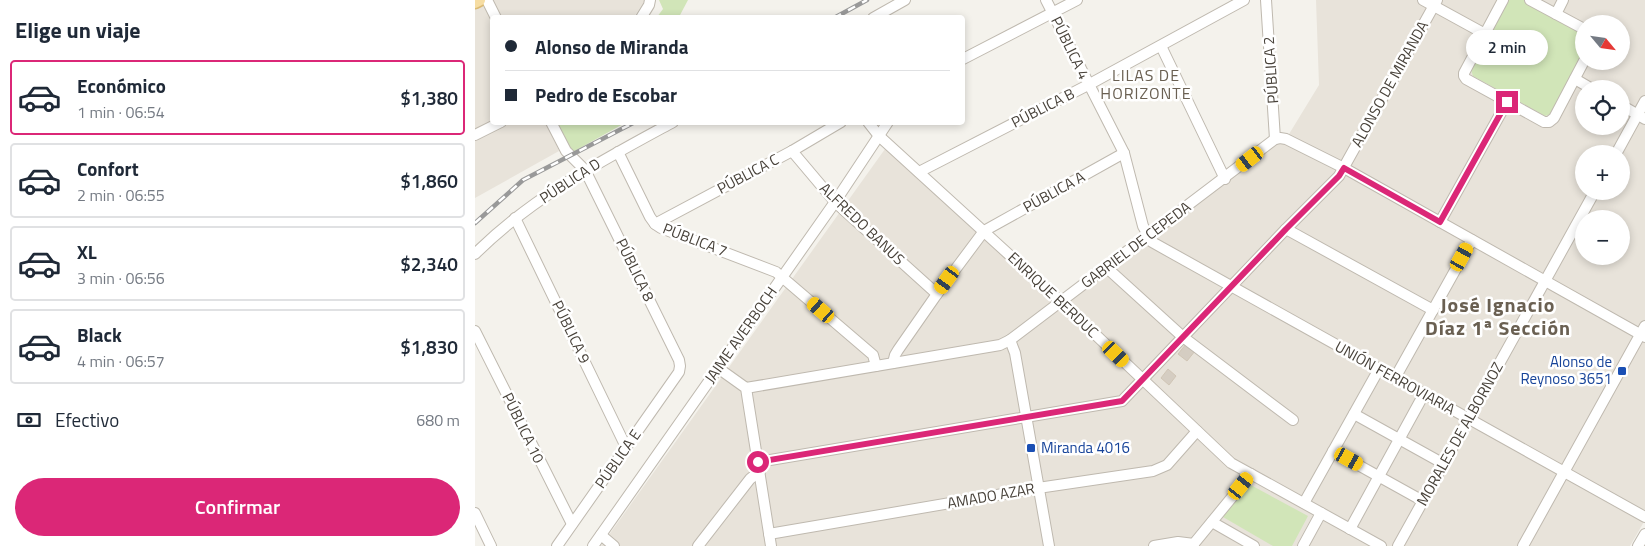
<!DOCTYPE html>
<html lang="es">
<head>
<meta charset="utf-8">
<style>
	:root { --surface:#fff; --page:#f2f2f3; --text:#1f2937; --muted:#747a83; --line:#e0e1e3; --accent:#db2777 }
	body { margin:0; font-family:"Titillium Web",sans-serif; background:var(--page); color:var(--text); height:100vh; display:flex; flex-direction:column; font-size:19px; white-space:nowrap }
	* { box-sizing:border-box; margin:0 }
	p { font-size:16px; color:var(--muted) }
	.icon { flex:none; width:28px; height:28px; fill:none; stroke:currentColor; stroke-width:2; stroke-linecap:round; stroke-linejoin:round }
	.map { position:relative; flex:1; overflow:hidden }
	.side { display:flex; flex-direction:column; background:var(--surface); width:475px }
	.side>* { flex:none }
	.banner { position:absolute; left:15px; top:15px; width:475px; height:110px; border-radius:5px; box-shadow:0 2px 8px #0003; display:grid; align-content:center; height:110px; padding:0 15px; background:var(--surface) }
	.needle { width:32px; rotate:119deg }
	.fabs { position:absolute; left:1100px; top:15px; display:grid; gap:10px }
	.fabs a { display:grid; place-items:center; width:55px; height:55px; border-radius:50%; background:var(--surface); box-shadow:0 2px 8px #0003; font-size:25px }
	.end { position:absolute; width:22px; height:22px; margin:-11px; border:6px solid #db2777; background:#fff; box-shadow:0 0 0 2px #fff }
	.from { border-radius:50% }
	.bubble { position:absolute; height:35px; border-radius:18px; background:var(--surface); box-shadow:0 2px 8px #0003; font-size:16px; font-weight:600; line-height:35px; text-align:center }
	.car { position:absolute; width:15px; height:30px; margin:-15px -8px; border-radius:6px; box-shadow:0 0 4px 1px #0007; background:linear-gradient(#f5c518 24%,#345 0 40%,#f5c518 0 76%,#345 0 86%,#f5c518 0) }
	.banner b { display:flex; align-items:center; gap:18px; height:48px; font-size:19px }
	.banner b+b { border-top:1px solid var(--line) }
	.banner i { width:12px; height:12px; background:var(--text) }
	ul { padding:0; list-style:none }
	li { display:flex; align-items:center; gap:15px; height:75px; margin:0 10px 8px; padding:0 5px; border:2px solid var(--line); border-radius:5px }
	li div { flex:1 }
	li b { display:block; font-size:19px }
	li em { font-style:normal; font-weight:600 }
	li.current { border-color:var(--accent) }
	li>.icon { width:45px; height:45px; stroke-width:1.5 }
	h2 { padding:0 15px; font-size:22px; line-height:60px }
	.pay { display:flex; align-items:center; gap:12px; height:55px; padding:0 15px; font-size:19px }
	.pay p { margin-inline-start:auto }
	.action { display:flex; gap:10px; margin-top:auto; padding:10px 15px }
	.action a { flex:1; height:58px; border-radius:30px; background:var(--accent); color:#fff; font-size:20px; font-weight:600; line-height:58px; text-align:center }
	main { display:flex; flex:1; min-height:0 }
	.map>svg:first-child { display:block }
</style>
</head>
<body>
<main>
<section class="side">
<h2>Elige un viaje</h2>
<ul>
<li class="current"><svg class="icon" aria-label="car" viewBox="0 0 24 24"><path d="M5 17H2v-5l4-1 3-4h7l3 4 3 1v5h-3M9 17h6M6 11h13"/><circle cx="7" cy="17" r="2"/><circle cx="17" cy="17" r="2"/></svg><div><b>Económico</b><p>1 min · 06:54</p></div><em>$1,380</em></li>
<li><svg class="icon" aria-label="car" viewBox="0 0 24 24"><path d="M5 17H2v-5l4-1 3-4h7l3 4 3 1v5h-3M9 17h6M6 11h13"/><circle cx="7" cy="17" r="2"/><circle cx="17" cy="17" r="2"/></svg><div><b>Confort</b><p>2 min · 06:55</p></div><em>$1,860</em></li>
<li><svg class="icon" aria-label="car" viewBox="0 0 24 24"><path d="M5 17H2v-5l4-1 3-4h7l3 4 3 1v5h-3M9 17h6M6 11h13"/><circle cx="7" cy="17" r="2"/><circle cx="17" cy="17" r="2"/></svg><div><b>XL</b><p>3 min · 06:56</p></div><em>$2,340</em></li>
<li><svg class="icon" aria-label="car" viewBox="0 0 24 24"><path d="M5 17H2v-5l4-1 3-4h7l3 4 3 1v5h-3M9 17h6M6 11h13"/><circle cx="7" cy="17" r="2"/><circle cx="17" cy="17" r="2"/></svg><div><b>Black</b><p>4 min · 06:57</p></div><em>$1,830</em></li>
</ul>
<div class="pay"><svg class="icon" aria-label="cash" viewBox="0 0 24 24"><path d="M3 7h18v10H3z"/><circle cx="12" cy="12" r="2"/></svg>Efectivo<p>680 m</p></div>
<div class="action"><a>Confirmar</a></div>
</section>
<div class="map">
<svg width="1170" height="546" viewBox="0 0 1170 546">
	<rect width="100%" height="100%" fill="#f4f2ec"/>
	<g fill="#e8e3da" fill-rule="evenodd">
		<polygon points="0,0 170,0 159,17 18,18 18,122 75,123 84,151 0,198"/>
		<path d="M 841,0 L 1170,0 L 1170,520 L 1155,546 L 126,546 L 410,149 L 588,306 L 800,139 L 811,139 L 844,85 ZM 1109,24 L 1146,24 L 1146,61 L 1109,61 ZM 1109,89 L 1146,89 L 1146,126 L 1109,126 ZM 1109,154 L 1146,154 L 1146,191 L 1109,191 ZM 1109,219 L 1146,219 L 1146,256 L 1109,256 Z"/>
	</g>
	<g fill="#d1e5b8">
		<polygon points="184,0 213,0 204,17 182,17 188,9"/>
		<polygon points="1033,0 1054,0 1109,30 1109,56 1076,114 1070,116 998,76 996,70 997,65"/>
		<polygon points="81,123 150,123 96,153"/>
		<polygon points="772,483 833,516 817,546 798,546 748,517"/>
	</g>
	<g fill="#d5cdc2" stroke="#d0c5b5">
		<polygon points="711,344 720,351 712,361 703,354"/>
		<polygon points="693,369 701,376 694,385 686,378"/>
	</g>
	<g fill="none" stroke-linecap="round" stroke-linejoin="round">
		<defs>
			<g id="minor">
				<polyline points="12,0 21,18"/>
				<polyline points="571,0 649,153 668,226 677,242 1170,517"/>
				<polyline points="791,0 800,139"/>
				<polyline points="948,0 1010,34"/>
				<polyline points="1028,0 989,73 989,76 991,79 1069,122 1074,122 1079,118 1109,61"/>
				<polyline points="1055,0 1109,29"/>
				<polyline points="1081,14 1088,0"/>
				<polyline points="166,18 174,5 175,0"/>
				<polyline points="398,18 430,0"/>
				<polyline points="686,46 750,179"/>
				<polyline points="488,59 602,0"/>
				<polyline points="1100,79 1117,89"/>
				<polyline points="1146,105 1170,119"/>
				<polyline points="76,122 91,151 110,170 204,360 205,366 204,372 82,546"/>
				<polyline points="393,122 404,136 586,302 756,463 906,546"/>
				<polyline points="0,135 26,122"/>
				<polyline points="317,151 360,202 462,294"/>
				<polyline points="143,152 175,217 180,224 186,228 301,272 398,355 401,366"/>
				<polyline points="1141,154 1170,101"/>
				<polyline points="444,172 613,85 769,0"/>
				<polyline points="40,218 151,447"/>
				<polyline points="965,222 1032,102"/>
				<polyline points="180,224 317,151 366,122"/>
				<polyline points="811,229 958,310"/>
				<path d="M 0,254 C 57,197 128,160 198,122"/>
				<polyline points="632,268 708,337 818,420"/>
				<polyline points="0,331 97,524"/>
				<polyline points="535,340 540,353 574,546"/>
				<polyline points="418,363 420,355 423,350 462,294 509,231 649,153"/>
				<polyline points="243,368 271,388 296,546"/>
				<polyline points="920,378 997,240"/>
				<polyline points="271,388 525,345 535,340 800,139 805,138 811,139 869,168 1170,337"/>
				<polyline points="879,414 969,464"/>
				<polyline points="858,451 948,501"/>
				<polyline points="283,462 647,401 811,229 864,176 962,0"/>
				<polyline points="829,503 904,369"/>
				<polyline points="0,513 16,546"/>
				<polyline points="737,522 779,546"/>
				<polyline points="875,529 949,394"/>
				<polyline points="294,534 563,488 678,471 692,465 722,431"/>
				<polyline points="126,535 139,546"/>
				<polyline points="118,546 360,202 413,122"/>
				<polyline points="223,546 275,479 285,471"/>
				<polyline points="679,546 703,542 719,544"/>
				<polyline points="717,546 776,474"/>
				<polyline points="828,546 846,513"/>
				<polyline points="923,546 1120,191"/>
				<polyline points="1048,546 1170,326"/>
				<polyline points="1163,546 1170,534"/>
			</g>
			<polyline id="major" points="0,2 4,0"/>
		</defs>
		<use href="#minor" stroke="#bfb9af" stroke-width="12"/>
		<use href="#major" stroke="#dbba73" stroke-width="15"/>
		<use href="#minor" stroke="#fff" stroke-width="10"/>
		<use href="#major" stroke="#f6dda3" stroke-width="12"/>
		<defs>
			<g id="rail">
				<polyline points="359,18 392,0"/>
				<polyline points="0,223 48,180 160,122"/>
			</g>
		</defs>
		<use href="#rail" stroke="#999" stroke-width="4.5"/>
		<use href="#rail" stroke="#fff" stroke-width="2.5" stroke-dasharray="8" stroke-linecap="butt"/>
	</g>
	<g fill="none" stroke-linecap="round" stroke-linejoin="round">
		<polyline stroke="#db2777" stroke-width="6" points="283,462 647,401 811,229 864,176 869,168 965,222 1032,102"/>
	</g>
	<g fill="#1a4fb4" stroke="#fff" stroke-width="2">
		<rect x="1142" y="366" width="10" height="10" rx="2.5"/>
		<rect x="551" y="443" width="10" height="10" rx="2.5"/>
	</g>
	<g text-anchor="middle" stroke-width="5" stroke-linejoin="round" paint-order="stroke">
		<g font-size="15" fill="#48423a" stroke="#fff">
			<text transform="translate(595 48) rotate(64)" y="5">PÚBLICA 4</text>
			<text transform="translate(796 70) rotate(-94)" y="5">PÚBLICA 2</text>
			<text transform="translate(915 84) rotate(-61)" y="5">ALONSO DE MIRANDA</text>
			<text transform="translate(568 108) rotate(-27)" y="5">PÚBLICA B</text>
			<text transform="translate(273 174) rotate(-28)" y="5">PÚBLICA C</text>
			<text transform="translate(95 181) rotate(-33)" y="5">PÚBLICA D</text>
			<text transform="translate(579 192) rotate(-29)" y="5">PÚBLICA A</text>
			<text transform="translate(387 224) rotate(44)" y="5">ALFREDO BANUS</text>
			<text transform="translate(220 240) rotate(21)" y="5">PÚBLICA 7</text>
			<text transform="translate(661 245) rotate(-37)" y="5">GABRIEL DE CEPEDA</text>
			<text transform="translate(160 270) rotate(64)" y="5">PÚBLICA 8</text>
			<text transform="translate(578 295) rotate(43)" y="5">ENRIQUE BERDUC</text>
			<text transform="translate(96 332) rotate(64)" y="5">PÚBLICA 9</text>
			<text transform="translate(266 335) rotate(-55)" y="5">JAIME AVERBOCH</text>
			<text transform="translate(920 378) rotate(29)" y="5">UNIÓN FERROVIARIA</text>
			<text transform="translate(48 428) rotate(64)" y="5">PÚBLICA 10</text>
			<text transform="translate(985 434) rotate(-61)" y="5">MORALES DE ALBORNOZ</text>
			<text transform="translate(143 459) rotate(-55)" y="5">PÚBLICA E</text>
			<text transform="translate(516 496) rotate(-10)" y="5">AMADO AZAR</text>
		</g>
		<g font-size="15" fill="#164399" stroke="#fff" text-anchor="end">
			<text x="1137" y="367">Alonso de<tspan x="1137" dy="17">Reynoso 3651</tspan></text>
			<text x="566" y="453" text-anchor="start">Miranda 4016</text>
		</g>
		<g font-size="16" letter-spacing="1" fill="#6a6052" stroke="#fff">
			<text x="671" y="81">LILAS DE<tspan x="671" dy="18">HORIZONTE</tspan></text>
		</g>
		<g font-size="20" font-weight="bold" letter-spacing="1" fill="#6a6052" stroke="#fff">
			<text x="1023" y="312">José Ignacio<tspan x="1023" dy="23">Díaz 1ª Sección</tspan></text>
		</g>
	</g>
</svg>
<div class="fabs">
<a><svg class="needle" viewBox="-14 -14 28 28"><path d="M0-13l5 13h-10z" fill="#e53935"/><path d="M0 13l5-13h-10z" fill="#747a83"/></svg></a>
<a><svg class="icon" aria-label="locate" viewBox="0 0 24 24"><circle cx="12" cy="12" r="6"/><path d="M12 2v4M12 18v4M2 12h4M18 12h4"/></svg></a>
<a>+</a>
<a>−</a>
</div>
<i class="end from" style="left:283px;top:462px"></i>
<i class="end" style="left:1032px;top:102px"></i>
<div class="bubble" style="left:991px;top:30px;width:82px">2 min</div>
<i class="car" style="left:775px;top:159px;rotate:232deg"></i>
<i class="car" style="left:987px;top:257px;rotate:29deg"></i>
<i class="car" style="left:472px;top:280px;rotate:216deg"></i>
<i class="car" style="left:346px;top:310px;rotate:311deg"></i>
<i class="car" style="left:641px;top:354px;rotate:134deg"></i>
<i class="car" style="left:874px;top:459px;rotate:119deg"></i>
<i class="car" style="left:766px;top:486px;rotate:39deg"></i>
<div class="banner">
<b><i class="from"></i>Alonso de Miranda</b>
<b><i></i>Pedro de Escobar</b>
</div>
</div>
</main>
</body>
</html>
